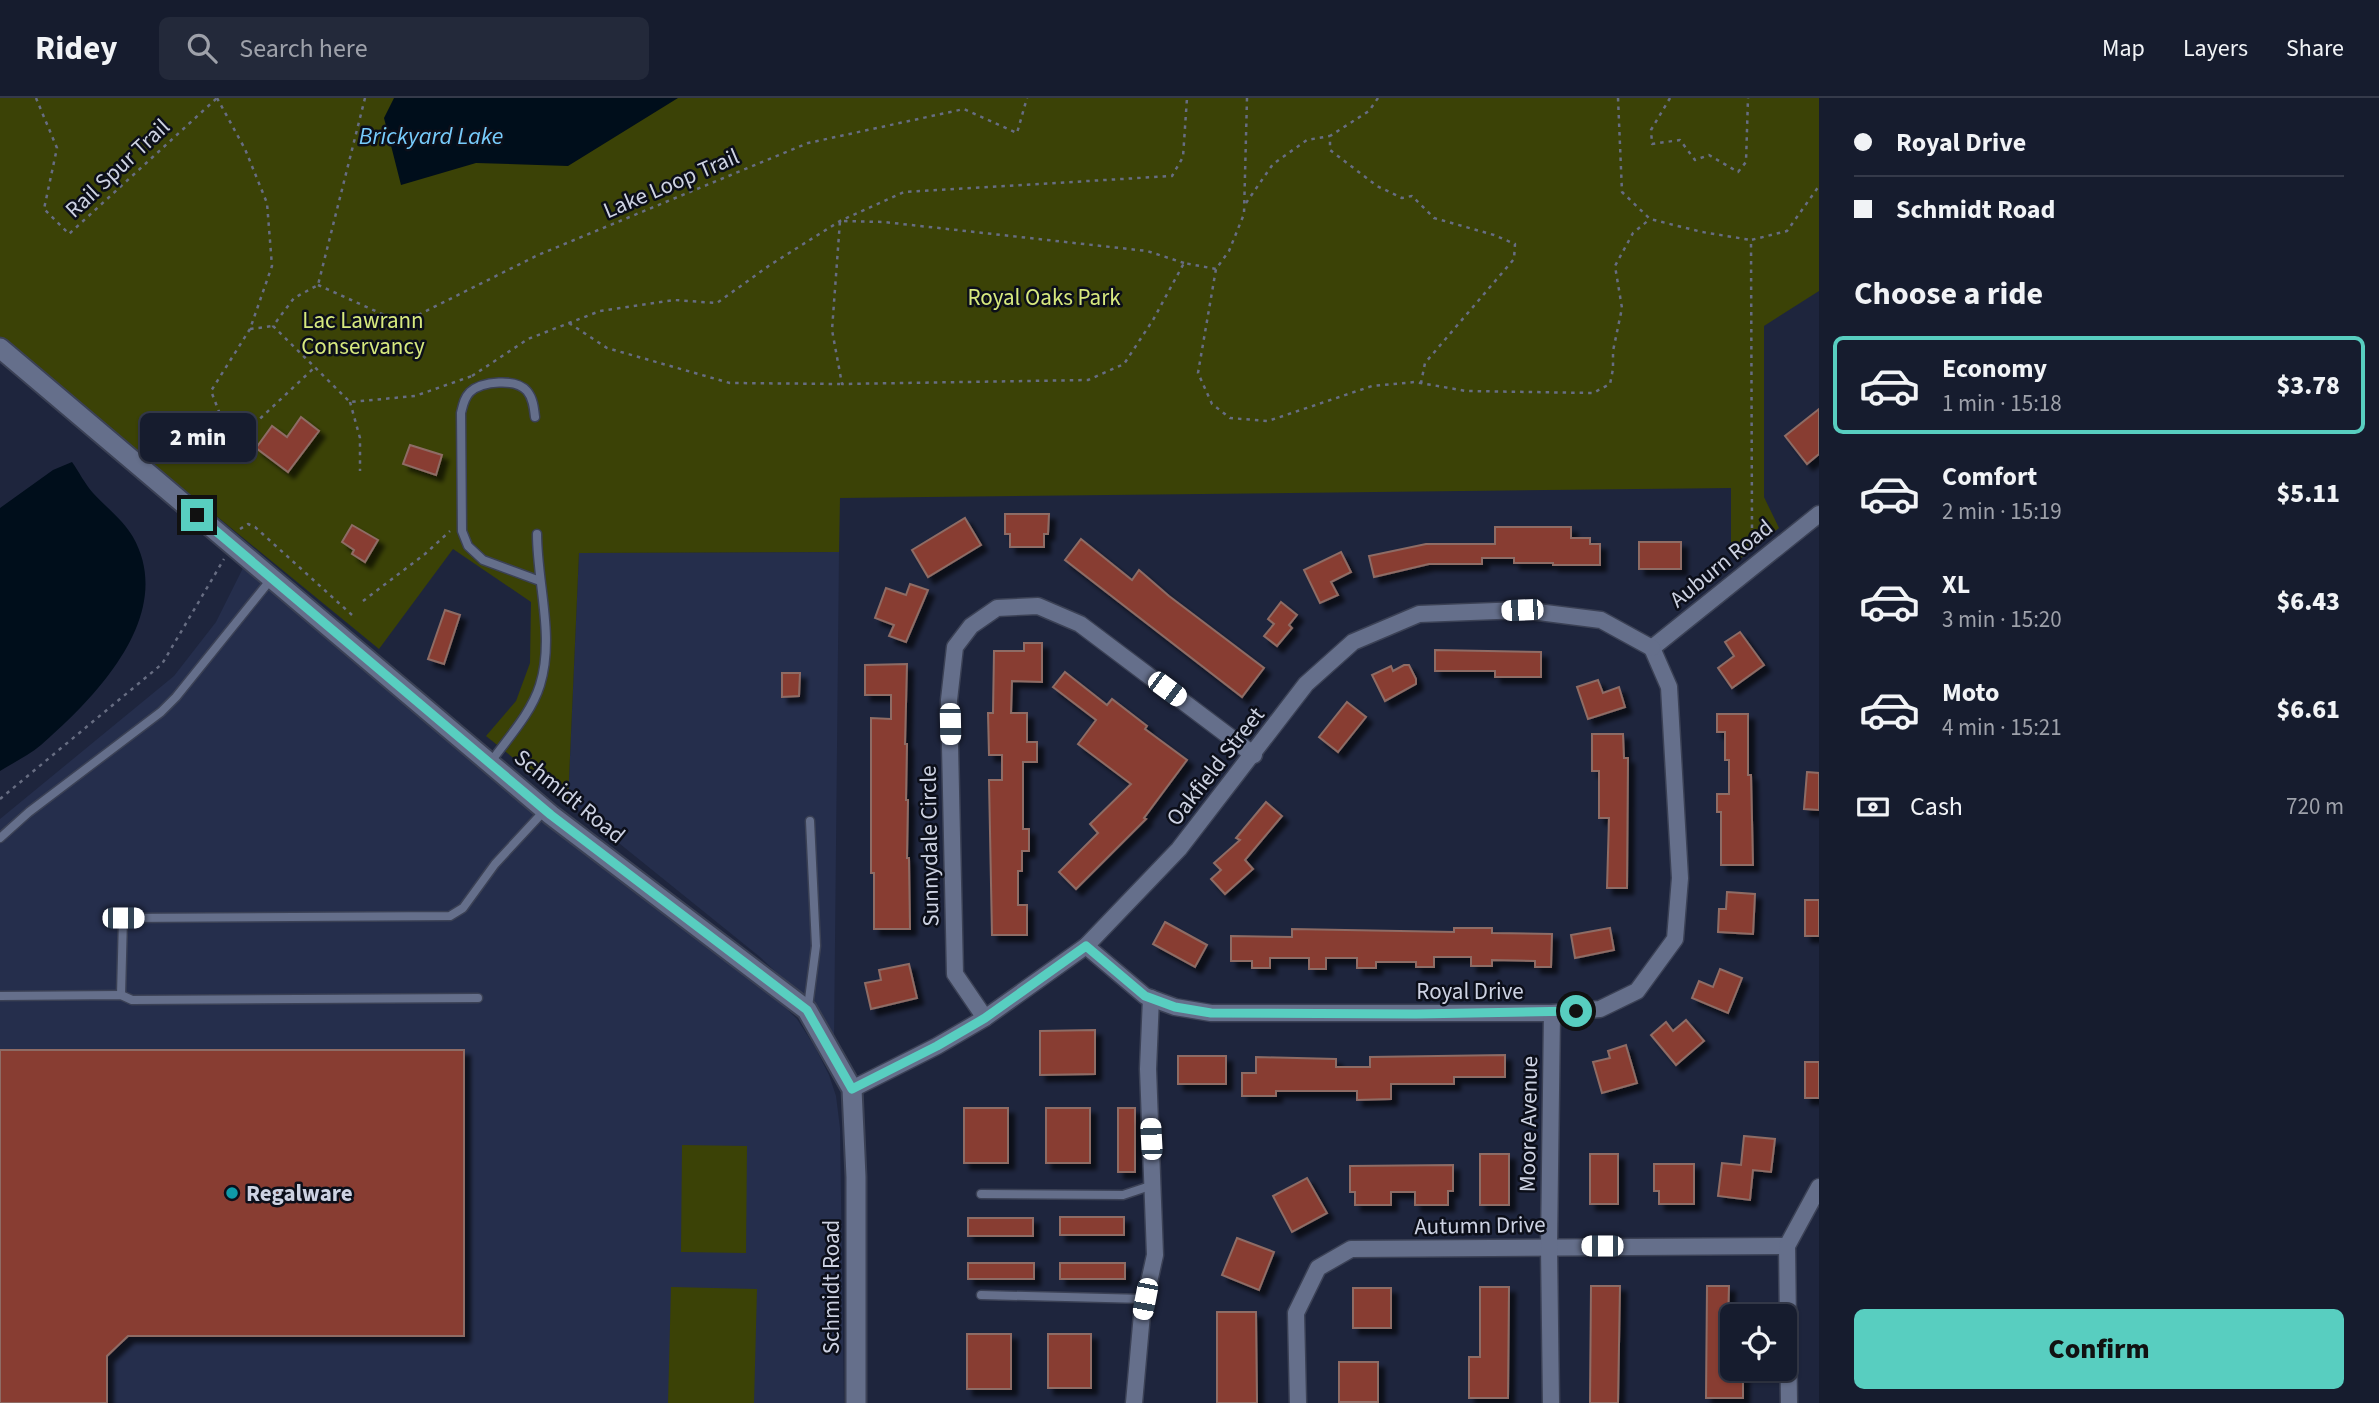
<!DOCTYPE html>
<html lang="en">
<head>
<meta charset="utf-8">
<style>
	:root { --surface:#161c2e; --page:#23293a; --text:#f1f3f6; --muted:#9ea1aa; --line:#353a4a; --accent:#58cec0 }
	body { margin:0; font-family:"Source Sans 3",sans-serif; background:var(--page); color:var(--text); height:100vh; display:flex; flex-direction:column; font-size:26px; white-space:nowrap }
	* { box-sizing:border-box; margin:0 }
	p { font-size:23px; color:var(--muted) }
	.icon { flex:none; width:38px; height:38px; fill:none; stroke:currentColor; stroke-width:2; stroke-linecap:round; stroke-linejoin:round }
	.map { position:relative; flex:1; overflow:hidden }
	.panel { display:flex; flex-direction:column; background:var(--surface); width:560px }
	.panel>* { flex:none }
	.banner { display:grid; align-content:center; height:154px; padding:0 35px; background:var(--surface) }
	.controls { position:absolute; left:1720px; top:1206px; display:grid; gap:14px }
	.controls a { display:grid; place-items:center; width:77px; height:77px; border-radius:10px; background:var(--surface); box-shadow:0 2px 5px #0004,0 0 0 2px var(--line); font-size:35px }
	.end { position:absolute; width:32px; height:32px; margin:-16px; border:9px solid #58cec0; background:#111; box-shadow:0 0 0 4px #111 }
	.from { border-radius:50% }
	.bubble { position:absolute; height:49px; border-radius:10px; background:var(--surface); box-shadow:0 2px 5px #0004,0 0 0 2px var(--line); font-size:23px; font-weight:800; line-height:49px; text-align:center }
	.car { position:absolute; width:21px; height:42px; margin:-21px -10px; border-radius:9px; box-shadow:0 0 5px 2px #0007; background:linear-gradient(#fff 24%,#345 0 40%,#fff 0 76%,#345 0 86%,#fff 0) }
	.banner b { display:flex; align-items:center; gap:24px; height:66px; font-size:26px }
	.banner b+b { border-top:2px solid var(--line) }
	.banner i { width:18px; height:18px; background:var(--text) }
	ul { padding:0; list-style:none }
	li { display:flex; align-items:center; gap:21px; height:98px; margin:0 14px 10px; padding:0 21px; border:4px solid transparent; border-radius:10px }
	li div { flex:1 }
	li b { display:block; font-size:26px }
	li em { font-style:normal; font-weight:800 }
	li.current { border-color:var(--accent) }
	li>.icon { width:63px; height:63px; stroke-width:1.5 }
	h2 { padding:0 35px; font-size:32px; line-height:84px }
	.pay { display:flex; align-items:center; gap:18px; height:77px; padding:0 35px; font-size:26px }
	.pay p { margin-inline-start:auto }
	.cta { display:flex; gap:14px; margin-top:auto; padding:14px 35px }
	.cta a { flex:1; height:80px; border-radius:10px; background:var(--accent); color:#111; font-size:28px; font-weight:800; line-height:80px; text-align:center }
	header { display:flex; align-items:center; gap:42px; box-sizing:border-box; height:98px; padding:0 35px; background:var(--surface); border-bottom:2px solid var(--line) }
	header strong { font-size:33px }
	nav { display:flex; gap:38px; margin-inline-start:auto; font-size:24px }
	.search { width:490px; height:63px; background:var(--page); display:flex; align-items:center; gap:18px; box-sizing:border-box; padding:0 24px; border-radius:10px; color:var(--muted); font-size:26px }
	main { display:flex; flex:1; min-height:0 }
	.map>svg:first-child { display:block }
</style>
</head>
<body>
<header>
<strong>Ridey</strong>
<div class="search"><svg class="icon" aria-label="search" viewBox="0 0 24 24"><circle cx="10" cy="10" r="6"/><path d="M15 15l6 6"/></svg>Search here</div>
<nav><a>Map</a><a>Layers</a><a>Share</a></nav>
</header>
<main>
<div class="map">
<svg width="1819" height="1305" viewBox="0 0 1819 1305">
	<defs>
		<filter id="shadow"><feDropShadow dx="6" dy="6" stdDeviation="2" flood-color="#0009"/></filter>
	</defs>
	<rect width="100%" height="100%" fill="#1e253d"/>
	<g fill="#252e4c">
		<polygon points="839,454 834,944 794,891 760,859 568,704 579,455"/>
		<polygon points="243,470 747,872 797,921 815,949 829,977 836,998 840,1030 844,1305 0,1305 0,721 174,578 216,524"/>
	</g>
	<g fill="#3b4206">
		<polygon points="0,0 1819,0 1819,193 1764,228 1764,399 1779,430 1740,461 1731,447 1731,390 840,400 839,454 579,455 568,704 486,638 516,603 530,565 531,504 453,451 379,551 0,241"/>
		<polygon points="682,1047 747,1048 746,1155 681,1154"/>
		<polygon points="671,1189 757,1191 754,1305 668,1305"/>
	</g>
	<g fill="#000e1b">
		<polygon points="394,0 678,0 568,68 476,65 401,87 384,20"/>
		<path d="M 72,364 C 79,374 85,386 93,395 C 106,409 124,423 133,439 C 177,517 95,600 41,647 C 29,657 13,665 0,673 L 0,410 L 53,372 Z"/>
	</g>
	<g fill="#883e33" stroke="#8e6c65" stroke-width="2" filter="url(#shadow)">
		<polygon points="1819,311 1819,356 1807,366 1785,338"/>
		<polygon points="301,319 319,333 288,374 256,350 272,328 287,339"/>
		<polygon points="410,347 442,357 436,377 403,366"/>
		<polygon points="1005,416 1049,416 1048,436 1044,436 1044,449 1010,449 1010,436 1005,436"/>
		<polygon points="965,420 981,447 928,479 912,452"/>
		<polygon points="352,427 378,442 365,464 352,456 354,452 342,444"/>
		<polygon points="1495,429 1571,429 1571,440 1590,440 1590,446 1600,446 1600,467 1553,467 1553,465 1514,465 1514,460 1482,460 1482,466 1429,466 1374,479 1369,458 1426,446 1495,446"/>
		<polygon points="1081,441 1132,482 1139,472 1169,498 1264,570 1242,599 1065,462"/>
		<rect x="1639" y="444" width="42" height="27"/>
		<polygon points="1341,454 1351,474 1331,484 1338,497 1320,505 1304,472"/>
		<polygon points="910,486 928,492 906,544 889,538 894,527 875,520 886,490 906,497"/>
		<polygon points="1281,504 1297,517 1289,527 1292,530 1277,548 1264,538 1274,526 1268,521"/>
		<polygon points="445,512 460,517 444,566 428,561"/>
		<polygon points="1740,534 1764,567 1732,590 1718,570 1734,558 1725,544"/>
		<polygon points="1024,545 1042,545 1042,584 1012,583 1011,615 1027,615 1027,644 1037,644 1037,664 1023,664 1023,731 1029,731 1029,753 1022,753 1022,773 1018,773 1018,807 1027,807 1027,837 992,837 989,682 1002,682 1002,657 989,657 988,615 993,615 994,553 1024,553"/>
		<polygon points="1435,552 1541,554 1541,579 1495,579 1495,573 1435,573"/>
		<polygon points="907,566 905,646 907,646 906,702 908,702 907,760 909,760 910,831 874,831 874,775 871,775 871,620 891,621 891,597 865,597 865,567"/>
		<polygon points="1404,567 1409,567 1416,581 1416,586 1385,603 1372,577 1391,568 1393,573"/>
		<polygon points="1065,574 1107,607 1112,601 1147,628 1145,631 1187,662 1144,720 1146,721 1076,791 1059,774 1098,735 1090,726 1131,686 1078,646 1096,622 1053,589"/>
		<polygon points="782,575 800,575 799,598 782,599"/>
		<polygon points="1598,582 1603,595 1619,589 1625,609 1588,621 1577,589"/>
		<polygon points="1347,604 1366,619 1338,654 1319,639"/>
		<polygon points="1717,616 1748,616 1748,677 1751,677 1753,767 1721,767 1721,714 1717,714 1717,696 1729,696 1729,662 1725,662 1725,634 1717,634"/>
		<polygon points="1592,636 1623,636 1624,660 1628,660 1627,790 1607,790 1609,720 1599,720 1599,673 1592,673"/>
		<polygon points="1807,674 1819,675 1819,712 1804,711"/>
		<polygon points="1266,704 1282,718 1245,762 1253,771 1225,796 1211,781 1221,772 1214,765 1240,742 1236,740"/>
		<polygon points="1727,794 1755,796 1753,836 1718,834 1719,811 1726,811"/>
		<rect x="1805" y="802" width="14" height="36"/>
		<polygon points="1165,824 1207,847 1195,869 1153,846"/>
		<polygon points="1454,830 1492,830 1492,835 1552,836 1551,869 1535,869 1535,863 1492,862 1492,868 1471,868 1471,859 1434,859 1434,869 1416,869 1416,864 1376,864 1376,870 1357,870 1357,860 1326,860 1326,871 1309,871 1309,860 1270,860 1270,870 1252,870 1252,863 1231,863 1231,838 1292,839 1292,831 1454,834"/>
		<polygon points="1610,830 1614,852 1575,860 1571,837"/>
		<polygon points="909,866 917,900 871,911 865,885 881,882 879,872"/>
		<polygon points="1720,871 1742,880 1728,915 1692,900 1699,883 1713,889"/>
		<polygon points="1686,922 1704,943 1676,967 1651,937 1666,924 1673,933"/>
		<polygon points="1095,932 1095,976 1040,977 1040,933"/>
		<polygon points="1626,947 1637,985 1602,995 1593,964 1610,960 1608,953"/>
		<polygon points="0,952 464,952 464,1238 128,1238 107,1258 107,1305 0,1305"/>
		<polygon points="1505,957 1505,979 1454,979 1454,986 1391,986 1391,1001 1357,1002 1357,993 1276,993 1276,998 1242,998 1242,975 1256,975 1256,959 1336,961 1336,969 1370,969 1370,959"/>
		<rect x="1178" y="958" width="48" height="28"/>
		<rect x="1805" y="964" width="14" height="36"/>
		<rect x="964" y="1010" width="44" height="55"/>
		<rect x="1046" y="1010" width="44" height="55"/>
		<rect x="1118" y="1010" width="17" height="64"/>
		<polygon points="1744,1038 1775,1041 1771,1074 1753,1072 1750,1102 1718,1098 1722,1065 1741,1067"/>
		<rect x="1480" y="1056" width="29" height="51"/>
		<rect x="1590" y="1056" width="28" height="50"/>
		<polygon points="1654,1066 1694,1066 1694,1106 1659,1106 1659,1093 1654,1093"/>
		<polygon points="1453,1067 1453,1093 1448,1093 1448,1107 1415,1107 1415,1094 1391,1094 1391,1107 1355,1107 1355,1094 1350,1094 1350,1068"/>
		<polygon points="1307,1080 1327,1115 1292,1134 1273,1098"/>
		<rect x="1060" y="1119" width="64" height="18"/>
		<rect x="968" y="1120" width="65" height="18"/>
		<polygon points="1237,1140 1274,1154 1259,1192 1222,1177"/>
		<rect x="968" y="1165" width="66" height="16"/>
		<rect x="1060" y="1165" width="65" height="16"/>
		<polygon points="1591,1188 1620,1188 1618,1305 1590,1305"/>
		<polygon points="1707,1188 1729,1188 1728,1224 1732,1224 1732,1270 1743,1270 1743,1300 1706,1300"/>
		<polygon points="1480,1189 1509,1189 1508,1300 1469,1300 1469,1259 1480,1259"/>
		<rect x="1353" y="1190" width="38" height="40"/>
		<polygon points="1217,1214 1256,1214 1257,1305 1217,1305"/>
		<rect x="967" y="1236" width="44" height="55"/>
		<rect x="1048" y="1236" width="43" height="54"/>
		<rect x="1339" y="1264" width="39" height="40"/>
	</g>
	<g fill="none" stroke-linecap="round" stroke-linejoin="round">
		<defs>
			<g id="service">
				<path d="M 535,319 C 534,310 533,300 527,293 C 516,280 482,283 470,294 C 464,300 463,307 461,315 L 462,433 L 468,448 L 483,462 L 540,483"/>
				<path d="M 490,665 C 507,641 531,616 540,587 C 555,539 537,485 537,436"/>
				<polyline points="0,740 29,714 161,614 176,599 272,480"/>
				<polyline points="121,897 123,820 450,818 463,810 495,766 545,712"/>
				<polyline points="0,898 121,897 132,902 478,900"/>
				<polyline points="808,909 816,848 810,723"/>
				<polyline points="981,1096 1123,1097 1153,1087"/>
				<polyline points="981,1197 1145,1201"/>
			</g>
			<g id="minor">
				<polyline points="1652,550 1819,416"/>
				<polyline points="1086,848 1145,898 1175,909 1211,915 1552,915 1600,911 1637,893 1675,841 1680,780 1669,589 1652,550"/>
				<polyline points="985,920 955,876 949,602 955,549 971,528 997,510 1038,508 1080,526 1254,657"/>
				<polyline points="852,991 937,948 985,920 1086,848 1179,751 1306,586 1353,544 1419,516 1522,512 1601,522 1652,550"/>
				<polyline points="1134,1305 1142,1216 1155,1157 1148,971 1151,900"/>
				<polyline points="1298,1305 1296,1215 1318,1170 1351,1151 1787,1148"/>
				<polyline points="1551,1305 1549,1149 1552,915"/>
				<polyline points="1789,1305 1787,1148 1819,1089"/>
			</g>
			<polyline id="tertiary" points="0,250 551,717 807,912 852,991 856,1079 856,1305"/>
		</defs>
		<use href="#service" stroke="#3b4155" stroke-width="11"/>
		<use href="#minor" stroke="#3b4155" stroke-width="19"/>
		<use href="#tertiary" stroke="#3b4155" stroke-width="23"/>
		<g stroke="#676d82" stroke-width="2.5" stroke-dasharray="3.5 5" stroke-linecap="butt">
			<polyline points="36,0 57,50 44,111 69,136 217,0"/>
			<polyline points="217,0 245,51 267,105 272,168 250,231 273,228"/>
			<polyline points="365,0 318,187 294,200 273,228 350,304 415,298 472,278"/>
			<polyline points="1247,0 1244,116 1229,153 1216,171 1198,275 1212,306 1230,320 1268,323 1372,288 1415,284 1466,293 1593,295 1610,286 1613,271 1613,253 1622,210 1615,168 1633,135 1650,121"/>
			<polyline points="1378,0 1369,13 1330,38 1330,52 1377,88 1402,100 1412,98 1434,120 1494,137 1515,146 1514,161 1425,265 1421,285"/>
			<polyline points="1618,0 1622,94 1650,121 1702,134 1751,142"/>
			<polyline points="1670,0 1651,32 1652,46 1680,42 1695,62 1709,57 1738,74 1746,64 1748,0"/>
			<polyline points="1246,105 1273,66 1307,42 1330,38"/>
			<polyline points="1184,165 1147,153 884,124 840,123 832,232 842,286 1088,282 1124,266 1153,222 1184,165 1216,171"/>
			<polyline points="318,187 402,225 538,157 808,45 964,11 1017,35 1027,0"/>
			<polyline points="569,225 607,250 730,285 840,286"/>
			<polyline points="250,231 211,293 232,347 315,269"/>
			<polyline points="472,278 528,241 600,213 674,202 717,205 770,167 840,123 904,94 1172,78 1183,59 1187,0"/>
			<polyline points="350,304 360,340 360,373"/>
			<polyline points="240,431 248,426 255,429 352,517"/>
			<polyline points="1764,442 1752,430 1751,142 1787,133 1819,88"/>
			<polyline points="363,503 425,456 450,433"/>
			<polyline points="0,701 162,566 224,461"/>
		</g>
		<use href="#service" stroke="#656f8b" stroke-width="8"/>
		<use href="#minor" stroke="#656f8b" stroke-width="16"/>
		<use href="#tertiary" stroke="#656f8b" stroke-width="19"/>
	</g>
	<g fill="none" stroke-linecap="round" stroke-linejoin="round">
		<polyline stroke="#58cec0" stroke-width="9" points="197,417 551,717 807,912 852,991 937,948 985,920 1086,848 1145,898 1175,909 1211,915 1416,916 1576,913"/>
	</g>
	<circle fill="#0f9aa8" stroke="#0c0f1a" stroke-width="2.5" cx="232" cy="1095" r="7"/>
	<g text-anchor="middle" stroke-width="5" stroke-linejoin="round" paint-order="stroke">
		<g font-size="23" fill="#cdd2e2" stroke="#0c0f1a">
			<text transform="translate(117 70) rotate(-43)" y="8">Rail Spur Trail</text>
			<text transform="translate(671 85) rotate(-23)" y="8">Lake Loop Trail</text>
			<text transform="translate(1721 465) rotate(-39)" y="8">Auburn Road</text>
			<text transform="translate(1215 668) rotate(-52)" y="8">Oakfield Street</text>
			<text transform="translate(570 698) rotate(39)" y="8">Schmidt Road</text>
			<text transform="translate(929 748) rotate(-91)" y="8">Sunnydale Circle</text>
			<text x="1470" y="901">Royal Drive</text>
			<text transform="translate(1528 1026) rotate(-89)" y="8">Moore Avenue</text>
			<text transform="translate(1480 1127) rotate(-1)" y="8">Autumn Drive</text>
			<text transform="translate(831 1189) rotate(-90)" y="8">Schmidt Road</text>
		</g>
		<g font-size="23" fill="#d7e97e" stroke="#0c0f1a">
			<text x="1044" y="207">Royal Oaks Park</text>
			<text x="363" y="230">Lac Lawrann<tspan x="363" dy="26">Conservancy</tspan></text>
		</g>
		<g font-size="23" font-weight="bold" fill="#cdd2e2" stroke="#0c0f1a" text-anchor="start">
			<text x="246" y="1103">Regalware</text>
		</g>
		<g font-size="24" font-style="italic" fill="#77ccfc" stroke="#0c0f1a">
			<text x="431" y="46">Brickyard Lake</text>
		</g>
	</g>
</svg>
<div class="controls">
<a><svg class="icon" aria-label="locate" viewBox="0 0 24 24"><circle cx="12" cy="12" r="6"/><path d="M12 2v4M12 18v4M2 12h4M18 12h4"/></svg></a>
</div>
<i class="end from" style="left:1576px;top:913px"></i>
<i class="end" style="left:197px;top:417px"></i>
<div class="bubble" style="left:140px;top:315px;width:116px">2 min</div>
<i class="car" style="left:1522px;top:512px;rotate:268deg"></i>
<i class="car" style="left:1167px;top:591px;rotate:127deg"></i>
<i class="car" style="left:950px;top:626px;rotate:179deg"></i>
<i class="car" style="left:123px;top:820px;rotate:90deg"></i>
<i class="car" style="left:1151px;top:1041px;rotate:357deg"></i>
<i class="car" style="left:1602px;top:1148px;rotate:270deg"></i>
<i class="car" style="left:1145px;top:1201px;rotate:191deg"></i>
</div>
<section class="panel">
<div class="banner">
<b><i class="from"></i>Royal Drive</b>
<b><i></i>Schmidt Road</b>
</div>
<h2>Choose a ride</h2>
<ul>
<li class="current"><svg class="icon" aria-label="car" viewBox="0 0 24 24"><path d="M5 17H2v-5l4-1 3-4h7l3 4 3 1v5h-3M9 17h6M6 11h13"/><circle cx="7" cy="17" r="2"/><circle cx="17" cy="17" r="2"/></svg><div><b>Economy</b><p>1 min · 15:18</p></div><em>$3.78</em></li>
<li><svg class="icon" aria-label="car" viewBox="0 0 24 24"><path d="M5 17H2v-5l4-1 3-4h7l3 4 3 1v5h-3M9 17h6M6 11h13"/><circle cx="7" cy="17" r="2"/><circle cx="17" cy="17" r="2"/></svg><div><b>Comfort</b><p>2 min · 15:19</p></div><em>$5.11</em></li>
<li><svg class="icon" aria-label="car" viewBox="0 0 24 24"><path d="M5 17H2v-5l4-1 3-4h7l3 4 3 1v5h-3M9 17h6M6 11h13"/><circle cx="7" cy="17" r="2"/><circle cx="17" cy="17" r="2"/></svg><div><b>XL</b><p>3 min · 15:20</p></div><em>$6.43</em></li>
<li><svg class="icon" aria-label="car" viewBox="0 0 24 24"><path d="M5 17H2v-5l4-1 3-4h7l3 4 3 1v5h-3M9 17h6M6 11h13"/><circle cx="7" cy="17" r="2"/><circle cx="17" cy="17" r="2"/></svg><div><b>Moto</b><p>4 min · 15:21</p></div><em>$6.61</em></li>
</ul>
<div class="pay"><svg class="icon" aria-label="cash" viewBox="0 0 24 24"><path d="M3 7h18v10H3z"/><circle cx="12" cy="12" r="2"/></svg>Cash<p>720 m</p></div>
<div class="cta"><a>Confirm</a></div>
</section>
</main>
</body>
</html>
